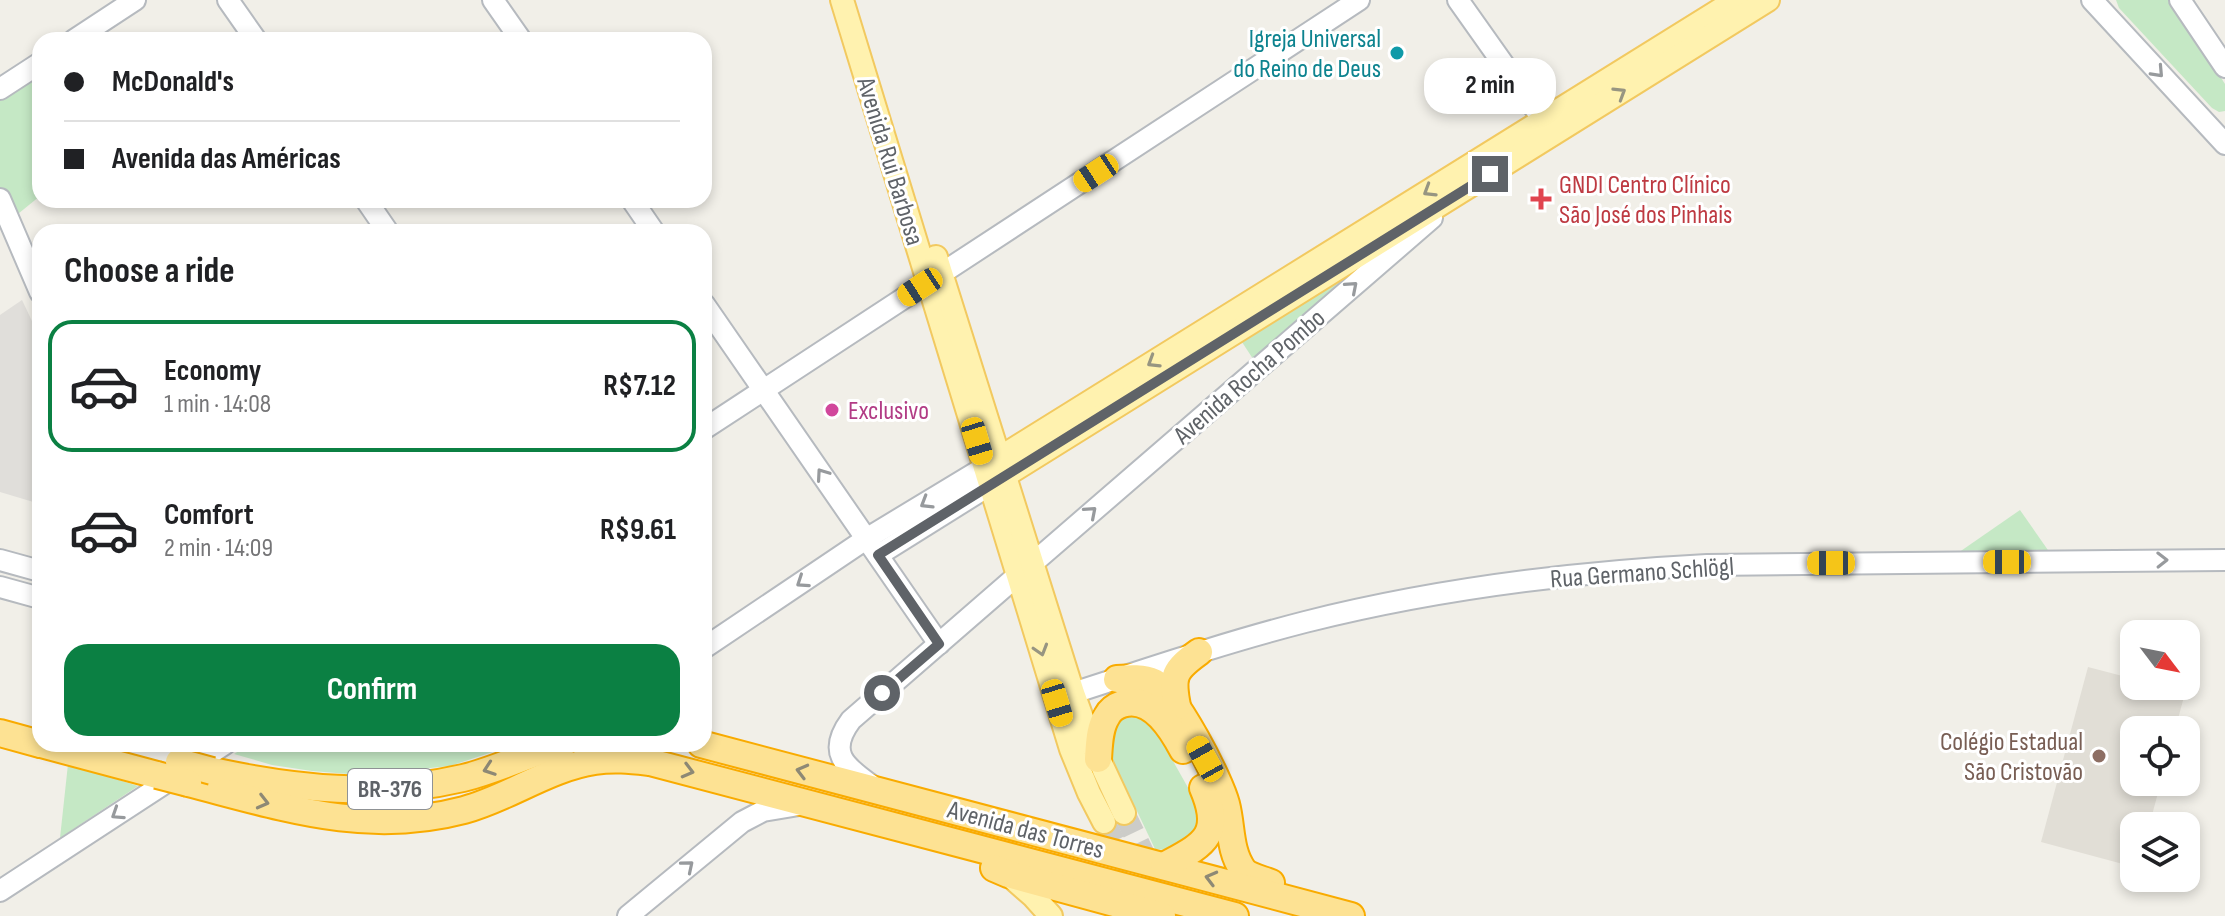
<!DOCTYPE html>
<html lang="en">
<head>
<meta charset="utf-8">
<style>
	:root { --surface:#fff; --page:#f6f6f6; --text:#202124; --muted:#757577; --line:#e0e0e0; --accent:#0b8043 }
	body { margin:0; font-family:"Sofia Sans Condensed",sans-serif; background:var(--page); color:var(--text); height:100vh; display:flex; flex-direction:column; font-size:30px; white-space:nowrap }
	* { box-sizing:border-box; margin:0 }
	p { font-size:26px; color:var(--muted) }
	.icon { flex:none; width:44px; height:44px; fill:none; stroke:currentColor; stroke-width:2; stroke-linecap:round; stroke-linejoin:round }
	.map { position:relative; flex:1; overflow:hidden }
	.sheet { position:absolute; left:32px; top:224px; width:680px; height:528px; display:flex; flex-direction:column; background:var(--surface); border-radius:24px; box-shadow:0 4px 12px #0003 }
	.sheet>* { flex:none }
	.hud { position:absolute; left:32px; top:32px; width:680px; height:176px; border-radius:24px; box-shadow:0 4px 12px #0003; display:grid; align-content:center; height:176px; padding:0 32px; background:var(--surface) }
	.needle { width:52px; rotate:122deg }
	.controls { position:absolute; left:2120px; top:620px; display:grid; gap:16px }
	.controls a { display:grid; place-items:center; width:80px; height:80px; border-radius:16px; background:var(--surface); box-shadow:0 4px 12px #0003; font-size:40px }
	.end { position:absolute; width:36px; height:36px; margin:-18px; border:10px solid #5f6368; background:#fff; box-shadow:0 0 0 4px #fff }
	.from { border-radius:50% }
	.bubble { position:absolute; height:56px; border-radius:24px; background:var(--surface); box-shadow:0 4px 12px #0003; font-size:26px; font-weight:700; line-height:56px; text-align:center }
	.car { position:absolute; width:24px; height:48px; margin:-24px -12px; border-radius:10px; box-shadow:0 0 6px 2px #0007; background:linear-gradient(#f5c518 24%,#345 0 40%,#f5c518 0 76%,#345 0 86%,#f5c518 0) }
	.hud b { display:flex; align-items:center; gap:28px; height:76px; font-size:30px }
	.hud b+b { border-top:2px solid var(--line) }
	.hud i { width:20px; height:20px; background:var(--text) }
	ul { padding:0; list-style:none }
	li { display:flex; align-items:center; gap:24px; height:132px; margin:0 16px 12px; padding:0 16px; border:4px solid transparent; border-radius:24px }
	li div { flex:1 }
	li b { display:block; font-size:30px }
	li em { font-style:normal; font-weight:700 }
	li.on { border-color:var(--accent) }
	li>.icon { width:72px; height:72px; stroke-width:1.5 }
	h2 { padding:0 32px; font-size:36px; line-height:96px }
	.button { display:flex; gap:16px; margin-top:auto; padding:16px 32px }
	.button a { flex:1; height:92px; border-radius:24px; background:var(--accent); color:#fff; font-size:32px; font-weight:700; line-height:92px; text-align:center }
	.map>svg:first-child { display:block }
</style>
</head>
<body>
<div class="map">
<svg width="2225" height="916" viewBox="0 0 2225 916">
	<rect width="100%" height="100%" fill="#f1efe8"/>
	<polygon fill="#e0deda" points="22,300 40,338 40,504 0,492 0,315"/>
	<polygon fill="#e1ded6" points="2088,667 2134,679 2134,686 2160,686 2185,693 2175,730 2134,730 2134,782 2161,782 2149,826 2134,826 2134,867 2041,842"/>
	<g fill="#c5e8c5">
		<polygon points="2116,0 2171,0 2225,84 2225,111 2219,112 2212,108 2119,8"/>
		<polygon points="40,67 40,196 13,218 0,187 0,95"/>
		<polygon points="1390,245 1255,362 1240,339"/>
		<polygon points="2020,510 2050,553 1955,555"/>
		<polygon points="1128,716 1139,717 1155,729 1200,809 1196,837 1166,850 1155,849 1108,750 1116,720"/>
		<polygon points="250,744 517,744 450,766 361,775 312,771 272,765 234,754"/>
		<polygon points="68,764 138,786 60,838"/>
	</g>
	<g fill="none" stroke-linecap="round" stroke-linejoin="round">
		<g stroke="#ccccc8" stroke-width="22" stroke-dasharray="22 11" stroke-linecap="butt">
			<polyline points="1124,813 1170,908"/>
			<polyline points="1104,822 1144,900"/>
		</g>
		<defs>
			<g id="secondary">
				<polyline points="228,0 256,40"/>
				<polyline points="493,0 521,40"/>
				<polyline points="1458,0 1543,120"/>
				<polyline points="2092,0 2225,144"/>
				<polyline points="2180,0 2225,67"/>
				<polyline points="74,40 135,0"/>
				<polyline points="0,89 40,63"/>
				<polyline points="0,199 40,292"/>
				<polyline points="366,200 388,232"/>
				<polyline points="632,200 654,232"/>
				<polyline points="704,304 939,644"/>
				<polyline points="704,429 1359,0"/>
				<polyline points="878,555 990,485"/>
				<polyline points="0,560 40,571"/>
				<polyline points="1033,563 1432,218"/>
				<polyline points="0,587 40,598"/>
				<polyline points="704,648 866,539 985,467"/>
				<path d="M 1073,693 C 1150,668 1227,642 1305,622 C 1436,589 1572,572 1707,565 L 2225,560"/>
				<path d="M 871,785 C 844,766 827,752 851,720 L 1018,575"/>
				<polyline points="0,891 225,744"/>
				<polyline points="628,916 742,822 763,811 799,805"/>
			</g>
			<g id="primary">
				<polyline points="842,0 1071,749 1089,793 1104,822"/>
				<polyline points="936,257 1073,693 1090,740 1124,813"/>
				<polyline points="985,467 1736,0"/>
				<polyline points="990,485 1768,0"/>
				<polyline points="1009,875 1033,896 1051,916"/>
			</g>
			<g id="highway">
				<path d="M 1117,679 C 1130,678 1143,677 1154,682 C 1175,693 1220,780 1226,804 C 1232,827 1229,850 1243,870 C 1249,877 1262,879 1271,883"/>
				<path d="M 1177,706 C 1171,676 1174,670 1199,652"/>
				<polyline points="0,733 40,744"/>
				<polyline points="41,744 157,775"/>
				<polyline points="701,744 1351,916"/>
				<path d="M 1098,759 C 1099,745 1099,728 1107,716 C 1110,710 1116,706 1122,704 C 1151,694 1172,729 1183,750"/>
				<path d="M 212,771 C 296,789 378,798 463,778 C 497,770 529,753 563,744"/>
				<path d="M 188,783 C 282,807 366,836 464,810 C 509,798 548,768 595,761 C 614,758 631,760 650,762 L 1235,916"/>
				<path d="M 1164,866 C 1202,845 1224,837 1203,788"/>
				<polyline points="994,868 1008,874 1162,916"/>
			</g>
		</defs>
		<use href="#secondary" stroke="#b6babf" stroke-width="24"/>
		<use href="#primary" stroke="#f2c960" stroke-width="26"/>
		<use href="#highway" stroke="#f9ab00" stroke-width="30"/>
		<use href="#secondary" stroke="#fff" stroke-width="20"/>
		<use href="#primary" stroke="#fff2af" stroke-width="22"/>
		<use href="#highway" stroke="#fde293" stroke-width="26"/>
		<defs>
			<g id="highway-bridge">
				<polyline points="179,762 212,771"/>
				<polyline points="157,775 188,783"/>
			</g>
		</defs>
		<use href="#highway-bridge" stroke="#f9ab00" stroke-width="30" stroke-linecap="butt"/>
		<use href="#highway-bridge" stroke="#fde293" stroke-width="26"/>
	</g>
	<defs><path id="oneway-chevron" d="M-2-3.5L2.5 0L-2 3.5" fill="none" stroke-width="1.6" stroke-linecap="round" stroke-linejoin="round" transform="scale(2)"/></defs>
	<g stroke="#979a9d">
		<use href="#oneway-chevron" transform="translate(2158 72) rotate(47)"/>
		<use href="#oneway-chevron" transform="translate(1352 287) rotate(-41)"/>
		<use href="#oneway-chevron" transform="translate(822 474) rotate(-125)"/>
		<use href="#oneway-chevron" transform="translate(926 503) rotate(149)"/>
		<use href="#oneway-chevron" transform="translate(1091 512) rotate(-41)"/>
		<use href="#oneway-chevron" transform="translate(2162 560) rotate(-1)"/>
		<use href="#oneway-chevron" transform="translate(802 582) rotate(146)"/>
		<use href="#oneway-chevron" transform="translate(117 814) rotate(147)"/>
		<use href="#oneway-chevron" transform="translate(688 866) rotate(-40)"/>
	</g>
	<g stroke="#979581">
		<use href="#oneway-chevron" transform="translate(1620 93) rotate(-32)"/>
		<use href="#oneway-chevron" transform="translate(1429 191) rotate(148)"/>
		<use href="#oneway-chevron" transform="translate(1153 362) rotate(148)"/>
		<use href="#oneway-chevron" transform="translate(1041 650) rotate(73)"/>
	</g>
	<g stroke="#8e8975">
		<use href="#oneway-chevron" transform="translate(489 769) rotate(161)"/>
		<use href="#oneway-chevron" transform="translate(688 771) rotate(15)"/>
		<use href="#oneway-chevron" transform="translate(802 771) rotate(-165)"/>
		<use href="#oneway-chevron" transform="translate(263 802) rotate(14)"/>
		<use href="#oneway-chevron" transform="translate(1211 878) rotate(-165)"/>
	</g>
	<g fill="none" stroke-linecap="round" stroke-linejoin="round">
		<polyline stroke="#5f6368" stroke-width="10" points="882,693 939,644 878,555 1490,174"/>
	</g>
	<circle fill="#0f9aa8" stroke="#fff" stroke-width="3" cx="1397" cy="53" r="8"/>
	<path fill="#e0444e" stroke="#fff" stroke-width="3" d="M1537 187h8v8h8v8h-8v8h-8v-8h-8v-8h8z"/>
	<circle fill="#d1479c" stroke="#fff" stroke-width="3" cx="832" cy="410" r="8"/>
	<circle fill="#8d6e63" stroke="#fff" stroke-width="3" cx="2099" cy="756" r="8"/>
	<g text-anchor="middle" stroke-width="6" stroke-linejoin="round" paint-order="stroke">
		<rect fill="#fff" stroke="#8f9295" stroke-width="2" x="348" y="769" width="84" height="40" rx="6"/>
		<g font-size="24" font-weight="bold" fill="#5f6368">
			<text x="390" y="797">BR-376</text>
		</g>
		<g font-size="26" fill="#0d838f" stroke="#fff" text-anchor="end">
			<text x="1381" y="47">Igreja Universal<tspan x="1381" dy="30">do Reino de Deus</tspan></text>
		</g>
		<g font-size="26" fill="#5f6368" stroke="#fff">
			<text transform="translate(891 161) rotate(73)" y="9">Avenida Rui Barbosa</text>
			<text transform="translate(1249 376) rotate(-41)" y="9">Avenida Rocha Pombo</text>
			<text transform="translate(1642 572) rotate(-4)" y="9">Rua Germano Schlögl</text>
			<text transform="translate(1026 829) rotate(15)" y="9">Avenida das Torres</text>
		</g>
		<g font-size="26" fill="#be3a42" stroke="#fff" text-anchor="start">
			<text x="1559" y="193">GNDI Centro Clínico<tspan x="1559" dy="30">São José dos Pinhais</tspan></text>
		</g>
		<g font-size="26" fill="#b23c85" stroke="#fff" text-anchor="start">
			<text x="848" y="419">Exclusivo</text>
		</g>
		<g font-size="26" fill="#785e54" stroke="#fff" text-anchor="end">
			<text x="2083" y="750">Colégio Estadual<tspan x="2083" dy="30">São Cristovão</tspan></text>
		</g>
	</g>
</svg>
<div class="controls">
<a><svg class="needle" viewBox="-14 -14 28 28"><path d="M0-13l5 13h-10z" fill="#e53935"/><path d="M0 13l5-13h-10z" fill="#757577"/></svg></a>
<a><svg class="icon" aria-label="locate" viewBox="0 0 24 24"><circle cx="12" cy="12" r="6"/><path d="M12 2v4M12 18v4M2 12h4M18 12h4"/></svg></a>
<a><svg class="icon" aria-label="layers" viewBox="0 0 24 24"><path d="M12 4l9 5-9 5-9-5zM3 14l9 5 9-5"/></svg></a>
</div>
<i class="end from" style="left:882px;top:693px"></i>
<i class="end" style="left:1490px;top:174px"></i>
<div class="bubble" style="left:1424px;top:58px;width:132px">2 min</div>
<i class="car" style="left:1096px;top:173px;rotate:237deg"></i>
<i class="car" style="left:920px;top:287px;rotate:237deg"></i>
<i class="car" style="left:977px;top:441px;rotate:163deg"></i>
<i class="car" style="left:2007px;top:562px;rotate:270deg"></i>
<i class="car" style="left:1831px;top:563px;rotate:270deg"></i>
<i class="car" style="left:1057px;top:703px;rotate:163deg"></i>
<i class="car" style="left:1205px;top:759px;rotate:331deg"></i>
<div class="hud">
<b><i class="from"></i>McDonald's</b>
<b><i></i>Avenida das Américas</b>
</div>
<section class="sheet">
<h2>Choose a ride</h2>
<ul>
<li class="on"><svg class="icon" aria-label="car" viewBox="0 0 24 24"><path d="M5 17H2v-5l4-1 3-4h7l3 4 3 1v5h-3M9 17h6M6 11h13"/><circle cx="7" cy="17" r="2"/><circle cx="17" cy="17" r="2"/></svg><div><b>Economy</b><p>1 min · 14:08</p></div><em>R$7.12</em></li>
<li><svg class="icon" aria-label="car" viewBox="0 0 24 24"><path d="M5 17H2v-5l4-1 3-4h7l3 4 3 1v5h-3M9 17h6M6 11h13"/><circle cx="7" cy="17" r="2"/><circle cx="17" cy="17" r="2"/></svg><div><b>Comfort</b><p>2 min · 14:09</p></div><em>R$9.61</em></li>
</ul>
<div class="button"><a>Confirm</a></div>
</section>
</div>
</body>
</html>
